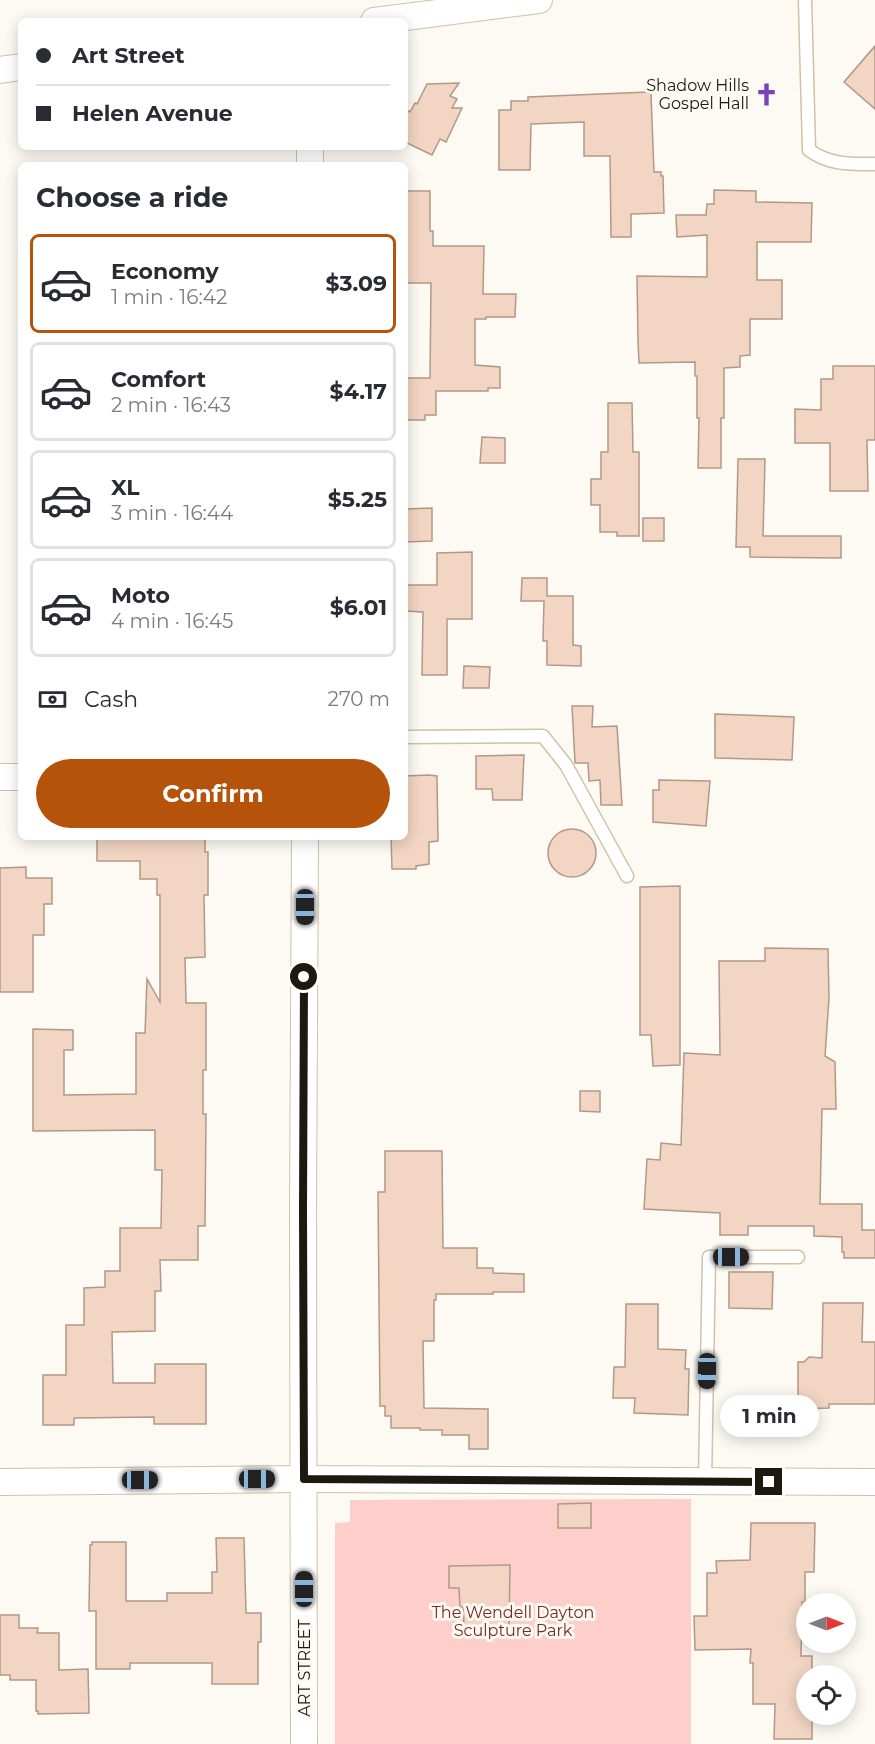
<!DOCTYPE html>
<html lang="en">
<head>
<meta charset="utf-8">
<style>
	:root { --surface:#fff; --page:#f2f2f3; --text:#2b2b33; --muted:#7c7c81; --line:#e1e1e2; --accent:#b45309 }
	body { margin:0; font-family:Montserrat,sans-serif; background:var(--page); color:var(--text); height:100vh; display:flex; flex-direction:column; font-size:22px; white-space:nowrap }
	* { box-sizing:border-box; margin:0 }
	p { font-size:20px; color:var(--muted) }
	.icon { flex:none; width:33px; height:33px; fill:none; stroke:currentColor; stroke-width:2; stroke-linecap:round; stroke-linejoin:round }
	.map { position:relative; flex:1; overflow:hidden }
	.drawer { position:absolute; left:18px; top:162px; width:390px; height:678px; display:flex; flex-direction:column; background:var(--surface); border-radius:9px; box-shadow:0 3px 15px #0003 }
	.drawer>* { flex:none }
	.banner { position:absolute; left:18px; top:18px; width:390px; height:132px; border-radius:9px; box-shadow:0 3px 15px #0003; display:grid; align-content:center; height:132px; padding:0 18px; background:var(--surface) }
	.needle { width:39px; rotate:90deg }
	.controls { position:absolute; left:796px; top:1593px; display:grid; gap:12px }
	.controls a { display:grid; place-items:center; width:60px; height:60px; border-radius:50%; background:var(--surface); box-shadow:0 3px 15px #0003; font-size:30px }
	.end { position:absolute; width:27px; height:27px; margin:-14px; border:8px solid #1e190f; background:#fff; box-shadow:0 0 0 3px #fff }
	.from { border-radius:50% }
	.bubble { position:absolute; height:42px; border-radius:21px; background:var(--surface); box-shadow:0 3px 15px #0003; font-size:20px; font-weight:700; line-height:42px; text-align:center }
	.car { position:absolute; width:18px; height:36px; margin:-18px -9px; border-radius:8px; box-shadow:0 0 4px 2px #0007; background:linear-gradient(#222 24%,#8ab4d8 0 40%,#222 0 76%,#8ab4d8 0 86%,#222 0) }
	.banner b { display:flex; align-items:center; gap:21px; height:57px; font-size:22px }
	.banner b+b { border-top:2px solid var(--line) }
	.banner i { width:15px; height:15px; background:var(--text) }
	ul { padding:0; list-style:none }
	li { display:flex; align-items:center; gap:18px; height:99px; margin:0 12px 9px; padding:0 6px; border:3px solid var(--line); border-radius:9px }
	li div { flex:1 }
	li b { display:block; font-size:22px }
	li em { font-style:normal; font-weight:700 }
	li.active { border-color:var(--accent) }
	li>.icon { width:54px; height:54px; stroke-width:1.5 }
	h2 { padding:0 18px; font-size:27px; line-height:72px }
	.pay { display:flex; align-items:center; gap:15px; height:66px; padding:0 18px; font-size:22px }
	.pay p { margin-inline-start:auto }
	.primary-button { display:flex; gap:12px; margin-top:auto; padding:12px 18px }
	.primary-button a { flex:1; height:69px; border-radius:36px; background:var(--accent); color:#fff; font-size:24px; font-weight:700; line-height:69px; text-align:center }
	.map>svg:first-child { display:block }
</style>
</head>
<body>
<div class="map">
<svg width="875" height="1744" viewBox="0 0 875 1744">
	<rect width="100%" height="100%" fill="#fdfaf4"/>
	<polygon fill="#fecfca" points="691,1499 691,1744 335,1744 335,1523 350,1522 350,1500"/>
	<g fill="#f2d5c3" stroke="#b39887" stroke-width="1.5">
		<polygon points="875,46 875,109 844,82"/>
		<polygon points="459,83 450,96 457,99 452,108 462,108 446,142 440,139 432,155 405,142 405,109 410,112 415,103 417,104 427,84"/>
		<polygon points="648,92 651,94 654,172 661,172 661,176 663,176 664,213 631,214 631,237 611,237 610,156 584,156 584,122 531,124 530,170 499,170 499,110 511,110 511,101 528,101 528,97"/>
		<polygon points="714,190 756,191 756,202 812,203 811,242 757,242 757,280 782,280 782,319 750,319 750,355 740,356 740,367 724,368 724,418 721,418 721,468 698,468 699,418 697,418 697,376 695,376 695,362 639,363 638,340 637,276 707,277 707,235 677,237 676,215 706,215 707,204 714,204"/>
		<polygon points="405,191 430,191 430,231 433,231 433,246 484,246 483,294 516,294 515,317 486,317 486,319 475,319 475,365 500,367 500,388 488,388 488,391 436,391 436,415 425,415 425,420 405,420 405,378 430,378 431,283 405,283"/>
		<polygon points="833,366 875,366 875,440 867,440 868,491 830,491 830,443 795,443 795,409 821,410 821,379 833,379"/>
		<polygon points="608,403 632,403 633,452 639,452 639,536 617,536 617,532 600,532 600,505 591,505 591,479 601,479 601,452 608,452"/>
		<polygon points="482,437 505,438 505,463 480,463"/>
		<polygon points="738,459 765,459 763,536 841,536 841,558 750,557 750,547 736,547"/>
		<polygon points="432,508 432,541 405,542 405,509"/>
		<rect x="643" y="518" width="21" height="23"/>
		<polygon points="472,552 472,619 447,619 447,675 422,675 423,612 405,611 405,585 437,585 437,553"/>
		<polygon points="522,578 547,578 547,596 573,596 573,645 581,646 581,666 547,665 547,641 543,641 544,601 521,601"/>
		<polygon points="464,666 490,667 489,688 463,688"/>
		<polygon points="572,706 593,706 592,727 617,726 622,805 601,805 600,780 589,781 588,763 575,763"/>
		<polygon points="715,714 794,717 792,760 715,758"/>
		<polygon points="524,755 522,800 493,800 492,789 476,789 476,756"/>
		<polygon points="428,775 437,776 438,841 429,842 429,864 416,866 416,869 392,869 391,837 405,837 405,776"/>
		<polygon points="659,780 710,781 706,826 653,822 653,790 659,790"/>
		<circle cx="572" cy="853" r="24"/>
		<polygon points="97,837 205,837 205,852 208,852 208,895 204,895 205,957 185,958 186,1003 206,1003 206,1070 203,1070 203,1114 206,1114 205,1226 198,1226 198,1260 160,1260 161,1291 155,1291 155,1331 112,1332 113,1383 155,1383 155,1364 206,1364 206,1424 154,1424 154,1417 74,1418 74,1425 43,1425 43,1375 66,1375 66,1325 84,1325 84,1288 105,1287 105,1271 120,1271 120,1228 161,1228 162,1170 155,1170 155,1130 33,1131 33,1029 73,1030 73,1050 64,1050 64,1095 136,1094 136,1033 145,1033 147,979 160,1002 160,895 157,895 157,879 140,879 140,861 97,861"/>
		<polygon points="26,867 26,878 52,878 52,904 44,904 44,935 33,935 33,992 0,992 0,868"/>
		<polygon points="680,886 680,1065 653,1066 651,1035 640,1035 640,887"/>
		<polygon points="765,948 828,949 829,998 825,1056 835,1062 836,1109 822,1109 820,1204 862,1204 862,1230 875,1230 875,1258 844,1258 844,1252 842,1252 842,1237 814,1236 814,1226 748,1226 748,1235 720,1235 720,1213 644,1209 647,1159 660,1160 661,1143 681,1145 684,1053 720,1055 719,961 765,961"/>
		<polygon points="580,1091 600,1091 600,1112 580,1111"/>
		<polygon points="385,1151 442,1151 443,1248 477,1248 477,1268 493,1268 493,1273 524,1274 524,1292 493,1292 493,1294 436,1294 436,1300 434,1300 434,1341 423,1341 424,1408 488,1409 488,1449 469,1449 469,1435 442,1435 442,1430 420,1430 420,1428 391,1428 391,1416 385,1416 385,1406 380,1406 378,1192 385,1192"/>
		<polygon points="729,1272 773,1272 772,1309 729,1308"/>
		<polygon points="823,1303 863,1303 862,1342 875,1342 875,1404 829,1404 829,1408 798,1409 798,1362 804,1362 809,1357 822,1358"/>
		<polygon points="626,1304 658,1304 658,1349 686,1350 685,1369 689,1369 688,1415 634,1413 635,1398 613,1398 614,1367 625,1367"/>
		<polygon points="591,1503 591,1528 558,1528 558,1504"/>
		<polygon points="751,1523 815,1523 814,1572 805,1572 805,1602 802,1602 801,1656 812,1656 812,1676 807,1676 807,1714 812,1714 812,1739 774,1739 775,1704 753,1704 753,1663 750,1663 751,1649 695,1650 694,1616 707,1616 707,1573 717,1573 716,1561 750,1560"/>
		<polygon points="216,1538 244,1538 246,1613 261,1613 261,1642 258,1642 258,1684 212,1684 212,1663 130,1663 130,1669 96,1669 96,1611 89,1611 90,1545 92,1545 92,1542 126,1542 126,1601 167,1601 167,1593 212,1593 212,1572 217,1572"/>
		<polygon points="510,1565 509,1629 467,1629 467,1625 464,1625 463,1607 460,1607 459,1588 449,1588 449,1566"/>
		<polygon points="0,1615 19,1615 19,1628 38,1628 37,1633 59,1633 59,1670 88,1669 89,1713 38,1714 38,1711 36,1711 36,1680 10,1680 10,1675 0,1675"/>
	</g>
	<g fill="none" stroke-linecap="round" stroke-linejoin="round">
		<defs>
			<g id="lane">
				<path d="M 805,0 L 809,150 C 829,165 851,164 875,164"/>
				<polyline points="405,737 543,736 566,765 627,876"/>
				<polyline points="705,1481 709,1257 798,1257"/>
			</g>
			<g id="street">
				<polyline points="374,21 539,0"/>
				<polyline points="0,70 21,67"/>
				<polyline points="310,165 310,147"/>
				<polyline points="0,777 21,777"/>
				<polyline points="0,1482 304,1479 875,1482"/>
				<polyline points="304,1744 303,1211 305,837"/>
			</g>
		</defs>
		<use href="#lane" stroke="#d1c1a6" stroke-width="15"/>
		<use href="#street" stroke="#d1c1a6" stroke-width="28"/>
		<use href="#lane" stroke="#fff" stroke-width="12"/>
		<use href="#street" stroke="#fff" stroke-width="26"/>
	</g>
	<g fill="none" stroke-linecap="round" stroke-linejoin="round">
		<polyline stroke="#1e190f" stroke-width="8" points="304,977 303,1211 304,1479 769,1482"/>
	</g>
	<defs>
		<symbol id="church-bare" viewBox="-9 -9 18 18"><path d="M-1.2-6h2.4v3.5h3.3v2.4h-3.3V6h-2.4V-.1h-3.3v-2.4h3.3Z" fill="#7942b9" stroke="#fdfaf4" stroke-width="2.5" paint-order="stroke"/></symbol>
	</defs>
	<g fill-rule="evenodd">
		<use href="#church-bare" x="750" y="78" width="33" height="33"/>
	</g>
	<g text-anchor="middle" stroke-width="6" stroke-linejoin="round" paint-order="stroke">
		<g font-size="16" fill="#1e190f" stroke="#fdfaf4" text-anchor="end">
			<text x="749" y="91">Shadow Hills<tspan x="749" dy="18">Gospel Hall</tspan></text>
		</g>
		<g font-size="16" fill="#7a2927" stroke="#fdfaf4">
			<text x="513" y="1618">The Wendell Dayton<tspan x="513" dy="18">Sculpture Park</tspan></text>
		</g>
		<g font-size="16" fill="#1e190f" stroke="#fdfaf4">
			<text transform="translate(304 1668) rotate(-90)" y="6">ART STREET</text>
		</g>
	</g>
</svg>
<div class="controls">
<a><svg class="needle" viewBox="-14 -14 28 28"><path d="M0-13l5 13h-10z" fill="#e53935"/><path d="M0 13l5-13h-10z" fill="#7c7c81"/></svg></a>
<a><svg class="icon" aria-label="locate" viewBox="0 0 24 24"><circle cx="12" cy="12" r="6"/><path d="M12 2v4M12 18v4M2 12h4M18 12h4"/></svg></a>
</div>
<i class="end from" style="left:304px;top:977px"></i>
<i class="end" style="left:769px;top:1482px"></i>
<div class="bubble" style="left:720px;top:1395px;width:99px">1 min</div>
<i class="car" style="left:305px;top:907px;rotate:180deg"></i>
<i class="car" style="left:731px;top:1257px;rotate:90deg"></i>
<i class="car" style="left:707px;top:1371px;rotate:181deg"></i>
<i class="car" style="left:257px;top:1479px;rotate:90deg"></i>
<i class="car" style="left:140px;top:1480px;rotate:90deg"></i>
<i class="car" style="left:304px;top:1589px;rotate:0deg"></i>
<div class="banner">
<b><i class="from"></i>Art Street</b>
<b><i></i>Helen Avenue</b>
</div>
<section class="drawer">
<h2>Choose a ride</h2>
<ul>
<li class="active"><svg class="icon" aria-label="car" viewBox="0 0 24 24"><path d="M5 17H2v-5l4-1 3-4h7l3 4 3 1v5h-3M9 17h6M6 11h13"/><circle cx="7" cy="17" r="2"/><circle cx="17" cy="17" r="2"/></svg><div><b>Economy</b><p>1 min · 16:42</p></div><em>$3.09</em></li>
<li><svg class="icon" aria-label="car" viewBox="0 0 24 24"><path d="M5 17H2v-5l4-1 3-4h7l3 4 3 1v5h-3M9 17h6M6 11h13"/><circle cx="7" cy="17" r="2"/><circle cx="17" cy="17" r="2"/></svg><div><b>Comfort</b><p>2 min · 16:43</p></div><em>$4.17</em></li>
<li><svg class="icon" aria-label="car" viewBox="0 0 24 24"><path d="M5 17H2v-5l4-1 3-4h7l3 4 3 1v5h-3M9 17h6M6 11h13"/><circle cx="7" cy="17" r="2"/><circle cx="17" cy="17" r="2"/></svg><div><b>XL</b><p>3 min · 16:44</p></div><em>$5.25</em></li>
<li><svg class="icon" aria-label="car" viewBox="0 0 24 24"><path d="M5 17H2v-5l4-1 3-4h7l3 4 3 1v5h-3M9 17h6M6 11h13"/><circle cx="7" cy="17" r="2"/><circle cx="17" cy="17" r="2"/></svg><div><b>Moto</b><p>4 min · 16:45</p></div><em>$6.01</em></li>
</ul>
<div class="pay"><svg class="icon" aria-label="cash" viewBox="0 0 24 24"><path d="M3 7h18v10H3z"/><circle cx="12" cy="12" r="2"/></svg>Cash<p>270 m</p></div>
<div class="primary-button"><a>Confirm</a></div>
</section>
</div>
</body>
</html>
